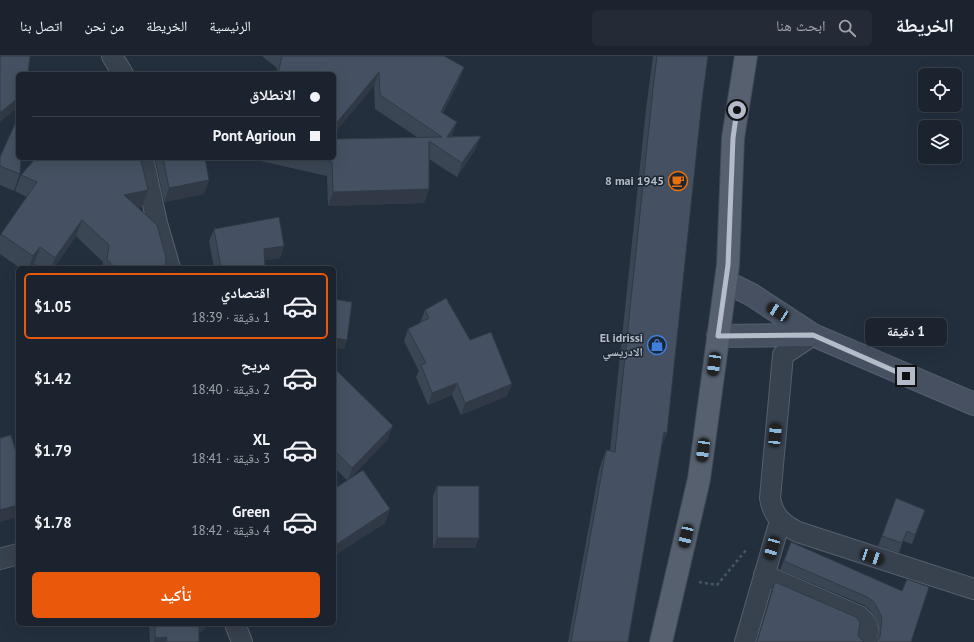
<!DOCTYPE html>
<html lang="ar">
<head>
<meta charset="utf-8">
<style>
	:root { --surface:#1b232e; --page:#242b36; --text:#f1f3f6; --muted:#a0a4aa; --line:#39404a; --accent:#ea580c }
	body { margin:0; font-family:"PT Sans","Noto Naskh Arabic",sans-serif; background:var(--page); color:var(--text); direction:rtl; height:100vh; display:flex; flex-direction:column; font-size:15px; white-space:nowrap }
	* { box-sizing:border-box; margin:0 }
	p { font-size:13px; color:var(--muted) }
	.icon { flex:none; width:22px; height:22px; fill:none; stroke:currentColor; stroke-width:2; stroke-linecap:round; stroke-linejoin:round }
	.map { position:relative; flex:1; overflow:hidden; direction:ltr }
	.sheet { position:absolute; left:16px; top:210px; width:320px; height:360px; display:flex; flex-direction:column; background:var(--surface); border-radius:6px; box-shadow:0 4px 16px #0002,0 0 0 1px var(--line); direction:rtl }
	.sheet>* { flex:none }
	.guide { position:absolute; left:16px; top:16px; width:320px; height:88px; border-radius:6px; box-shadow:0 4px 16px #0002,0 0 0 1px var(--line); direction:rtl; display:grid; align-content:center; height:88px; padding:0 16px; background:var(--surface) }
	.tools { position:absolute; left:918px; top:12px; display:grid; gap:8px }
	.tools a { display:grid; place-items:center; width:44px; height:44px; border-radius:6px; background:var(--surface); box-shadow:0 4px 16px #0002,0 0 0 1px var(--line); font-size:20px }
	.end { position:absolute; width:18px; height:18px; margin:-9px; border:5px solid #b4bcc9; background:#111; box-shadow:0 0 0 2px #111 }
	.from { border-radius:50% }
	.bubble { position:absolute; height:28px; border-radius:6px; background:var(--surface); box-shadow:0 4px 16px #0002,0 0 0 1px var(--line); font-size:13px; font-weight:700; line-height:28px; text-align:center; direction:rtl }
	.car { position:absolute; width:12px; height:24px; margin:-12px -6px; border-radius:5px; box-shadow:0 0 3px 1px #0007; background:linear-gradient(#222 24%,#8ab4d8 0 40%,#222 0 76%,#8ab4d8 0 86%,#222 0) }
	.guide b { display:flex; align-items:center; gap:14px; height:38px; font-size:15px }
	.guide b+b { border-top:1px solid var(--line) }
	.guide i { width:10px; height:10px; background:var(--text) }
	ul { padding:7px 0 0; list-style:none }
	li { display:flex; align-items:center; gap:12px; height:66px; margin:0 8px 6px; padding:0 8px; border:2px solid transparent; border-radius:6px }
	li div { flex:1 }
	li b { display:block; font-size:15px }
	li em { font-style:normal; font-weight:700 }
	li.active { border-color:var(--accent) }
	li>.icon { width:36px; height:36px; stroke-width:1.5 }
	.action { display:flex; gap:8px; margin-top:auto; padding:8px 16px }
	.action a { flex:1; height:46px; border-radius:6px; background:var(--accent); color:#fff; font-size:16px; font-weight:700; line-height:46px; text-align:center }
	header { display:flex; align-items:center; gap:24px; box-sizing:border-box; height:56px; padding:0 20px; background:var(--surface); border-bottom:1px solid var(--line) }
	header strong { font-size:19px }
	nav { display:flex; gap:22px; margin-inline-start:auto; font-size:14px }
	.search { width:280px; height:36px; background:var(--page); display:flex; align-items:center; gap:10px; box-sizing:border-box; padding:0 14px; border-radius:6px; color:var(--muted); font-size:15px }
	.map>svg:first-child { display:block }
</style>
</head>
<body>
<header>
<strong>الخريطة</strong>
<div class="search"><svg class="icon" aria-label="search" viewBox="0 0 24 24"><circle cx="10" cy="10" r="6"/><path d="M15 15l6 6"/></svg>ابحث هنا</div>
<nav><a>الرئيسية</a><a>الخريطة</a><a>من نحن</a><a>اتصل بنا</a></nav>
</header>
<div class="map">
<svg width="974" height="586" viewBox="0 0 974 586">
	<rect width="100%" height="100%" fill="#242f3e"/>
	<g fill="none" stroke-linecap="round" stroke-linejoin="round">
		<defs>
			<g id="minor">
				<polyline points="112,0 123,18"/>
				<polyline points="143,102 157,167 170,212"/>
				<path d="M 813,279 L 783,299 L 770,442 C 773,460 782,468 798,476 L 974,533"/>
				<polyline points="0,503 18,498"/>
				<path d="M 764,519 L 859,560 C 869,568 870,574 866,586"/>
				<polyline points="235,568 242,586"/>
				<polyline points="745,586 780,465"/>
			</g>
			<g id="secondary">
				<polyline points="726,226 752,239 813,279 974,348"/>
				<polyline points="718,280 813,279"/>
			</g>
			<polyline id="primary" points="661,586 699,423 728,209 733,82 746,0"/>
		</defs>
		<use href="#minor" stroke="#565f6c" stroke-width="22"/>
		<use href="#secondary" stroke="#565f6c" stroke-width="24"/>
		<use href="#primary" stroke="#414a57" stroke-width="24"/>
		<polyline stroke="#44595c" stroke-width="2.5" stroke-dasharray="3 3" stroke-linecap="butt" points="699,526 717,529 747,493"/>
		<use href="#minor" stroke="#38414e" stroke-width="20"/>
		<use href="#secondary" stroke="#465061" stroke-width="22"/>
		<use href="#primary" stroke="#56606e" stroke-width="22"/>
	</g>
	<g fill="#3b4654">
		<polygon points="262,0 444,0 464,11 459,25 443,57 457,66 451,80 481,80 475,94 457,121 429,103 429,133 424,147 328,150 327,120 256,104 257,102 334,102 417,81 375,53 374,30 334,18 276,18 277,12"/>
		<polygon points="653,0 708,0 702,45 667,377 662,388 628,586 568,586 599,414 606,394 610,395 646,53"/>
		<polygon points="0,101 20,118 14,135 0,129"/>
		<polygon points="155,102 205,102 209,124 204,138 164,146"/>
		<polygon points="21,119 142,151 137,151 165,212 102,212 103,206 76,180 54,212 40,212 34,208 31,212 20,212 0,198 0,180 1,178 27,141 15,135"/>
		<polygon points="214,173 284,190 280,202 265,204 265,212 214,212 209,185"/>
		<polygon points="425,254 470,284 507,340 461,359 452,339 428,349 416,321 419,315 404,285 408,273 420,267"/>
		<polygon points="334,312 388,383 349,423 390,453 385,467 335,499 334,503 334,433 347,424 334,411"/>
		<polygon points="437,430 475,492 433,492 433,440"/>
		<polygon points="925,454 912,488 903,485 899,497 878,490 882,480"/>
		<polygon points="791,486 902,535 929,531 877,585 879,570 871,555 864,549 780,514"/>
		<polygon points="775,526 858,580 864,586 756,586"/>
		<polygon points="149,568 206,568 203,575 199,576 199,586 150,586"/>
	</g>
	<g fill="#303945">
		<polygon points="464,11 459,25 436,70 441,56"/>
		<polygon points="379,16 374,30 334,78 334,70"/>
		<polygon points="18,42 18,52 0,66 0,57"/>
		<polygon points="457,66 452,80 442,95 447,81"/>
		<polygon points="481,80 475,94 457,121 462,107"/>
		<polygon points="209,124 204,138 164,146 169,132"/>
		<polygon points="429,133 424,147 328,150 333,136"/>
		<polygon points="148,134 142,151 118,155 124,139"/>
		<polygon points="82,164 76,180 54,212 51,212 55,202"/>
		<polygon points="284,190 280,202 260,205 264,193"/>
		<polygon points="40,191 34,208 31,212 29,212 33,200"/>
		<polygon points="334,282 347,284 344,293 334,292"/>
		<polygon points="457,327 452,339 428,349 432,337"/>
		<polygon points="512,328 507,340 461,359 465,347"/>
		<polygon points="393,370 388,383 348,425 352,412"/>
		<polygon points="664,376 667,377 659,396"/>
		<polygon points="18,449 18,461 0,466 0,454"/>
		<polygon points="390,453 385,467 335,499 334,503 334,490"/>
		<polygon points="437,482 479,482 475,492 433,492"/>
		<polygon points="196,568 206,568 203,575 194,576"/>
		<polygon points="167,581 165,586 154,586 155,582"/>
	</g>
	<g fill="#455162" stroke="#303945">
		<polygon points="0,0 30,0 28,18 18,18 18,42 0,57"/>
		<polygon points="282,0 444,0 464,11 441,56 457,66 447,81 481,80 462,107 429,85 429,133 333,136 332,106 315,102 334,102 334,83 442,81 380,39 379,16 334,70 334,18 278,18"/>
		<polygon points="657,0 708,0 702,45 667,377 664,376 628,586 571,586 606,394 615,396 653,33"/>
		<polygon points="171,16 171,18 163,18"/>
		<polygon points="18,61 18,102 21,102 20,118 0,110 0,101"/>
		<polygon points="36,102 77,102 79,103 80,102 135,102 141,105 148,134 124,139 157,169 166,201 165,212 116,212 107,204 109,189 82,164 55,202 40,191 33,200 1,178 37,126 21,119"/>
		<polygon points="163,102 205,102 209,124 169,132"/>
		<polygon points="279,161 284,190 264,193 265,212 221,212 214,173"/>
		<polygon points="446,242 470,284 491,276 512,328 465,347 457,327 432,337 421,309 426,307 408,273 429,262 425,254"/>
		<polygon points="334,243 352,246 347,284 334,282"/>
		<polygon points="334,312 393,370 352,412 334,394"/>
		<polygon points="11,379 18,403 18,449 0,454 0,382"/>
		<polygon points="363,414 390,453 334,490 334,433"/>
		<rect x="437" y="430" width="42" height="52"/>
		<polygon points="896,442 925,454 915,479 907,475 902,487 882,480"/>
		<polygon points="791,486 902,535 907,523 929,531 911,586 876,586 877,585 880,581 882,561 874,546 867,541 784,505"/>
		<polygon points="775,526 856,561 860,566 858,580 864,586 757,586"/>
		<polygon points="155,568 199,568 199,586 166,586 167,581 155,582"/>
	</g>
	<g fill="none" stroke-linecap="round" stroke-linejoin="round">
		<polyline stroke="#b4bcc9" stroke-width="5" points="737,54 733,82 728,209 718,280 813,279 906,320"/>
	</g>
	<defs>
		<symbol id="cafe-ring" viewBox="-11 -11 22 22"><circle r="9.5" fill="#1d2633" stroke="#e8710a" stroke-width="1.5"/><path d="M-5.5-4.5H6V0H3Q3 3.5 0 3.5H-2.5Q-5.5 3.5-5.5 0ZM3-3.2v2h1.7v-2ZM-6 4.5H4V6H-6Z" fill="#e8710a"/></symbol>
		<symbol id="shop-ring" viewBox="-11 -11 22 22"><circle r="9.5" fill="#1d2633" stroke="#3f7fe0" stroke-width="1.5"/><path d="M-5-2.5h2.3a2.7 3.5 0 0 1 5.4 0H5L5.5 6h-11ZM-1.5-2.5h3a1.5 2.3 0 0 0-3 0Z" fill="#3f7fe0"/></symbol>
	</defs>
	<g fill-rule="evenodd">
		<use href="#cafe-ring" x="667" y="114" width="22" height="22"/>
		<use href="#shop-ring" x="646" y="278" width="22" height="22"/>
	</g>
	<g text-anchor="middle" stroke-width="3" stroke-linejoin="round" paint-order="stroke">
		<g font-size="12" font-weight="bold" fill="#b4bcc9" stroke="#1d2633" text-anchor="end">
			<text x="664" y="129">8 mai 1945</text>
			<text x="643" y="286">El idrissi<tspan x="643" dy="14">الادريسي</tspan></text>
		</g>
	</g>
</svg>
<div class="tools">
<a><svg class="icon" aria-label="locate" viewBox="0 0 24 24"><circle cx="12" cy="12" r="6"/><path d="M12 2v4M12 18v4M2 12h4M18 12h4"/></svg></a>
<a><svg class="icon" aria-label="layers" viewBox="0 0 24 24"><path d="M12 4l9 5-9 5-9-5zM3 14l9 5 9-5"/></svg></a>
</div>
<i class="end from" style="left:737px;top:54px"></i>
<i class="end" style="left:906px;top:320px"></i>
<div class="bubble" style="left:865px;top:262px;width:82px">1 دقيقة</div>
<i class="car" style="left:778px;top:256px;rotate:303deg"></i>
<i class="car" style="left:714px;top:308px;rotate:188deg"></i>
<i class="car" style="left:775px;top:379px;rotate:5deg"></i>
<i class="car" style="left:703px;top:394px;rotate:188deg"></i>
<i class="car" style="left:686px;top:480px;rotate:193deg"></i>
<i class="car" style="left:772px;top:492px;rotate:196deg"></i>
<i class="car" style="left:872px;top:501px;rotate:109deg"></i>
<div class="guide">
<b><i class="from"></i>الانطلاق</b>
<b><i></i>Pont Agrioun</b>
</div>
<section class="sheet">
<ul>
<li class="active"><svg class="icon" aria-label="car" viewBox="0 0 24 24"><path d="M5 17H2v-5l4-1 3-4h7l3 4 3 1v5h-3M9 17h6M6 11h13"/><circle cx="7" cy="17" r="2"/><circle cx="17" cy="17" r="2"/></svg><div><b>اقتصادي</b><p>1 دقيقة · 18:39</p></div><em>$1.05</em></li>
<li><svg class="icon" aria-label="car" viewBox="0 0 24 24"><path d="M5 17H2v-5l4-1 3-4h7l3 4 3 1v5h-3M9 17h6M6 11h13"/><circle cx="7" cy="17" r="2"/><circle cx="17" cy="17" r="2"/></svg><div><b>مريح</b><p>2 دقيقة · 18:40</p></div><em>$1.42</em></li>
<li><svg class="icon" aria-label="car" viewBox="0 0 24 24"><path d="M5 17H2v-5l4-1 3-4h7l3 4 3 1v5h-3M9 17h6M6 11h13"/><circle cx="7" cy="17" r="2"/><circle cx="17" cy="17" r="2"/></svg><div><b>XL</b><p>3 دقيقة · 18:41</p></div><em>$1.79</em></li>
<li><svg class="icon" aria-label="car" viewBox="0 0 24 24"><path d="M5 17H2v-5l4-1 3-4h7l3 4 3 1v5h-3M9 17h6M6 11h13"/><circle cx="7" cy="17" r="2"/><circle cx="17" cy="17" r="2"/></svg><div><b>Green</b><p>4 دقيقة · 18:42</p></div><em>$1.78</em></li>
</ul>
<div class="action"><a>تأكيد</a></div>
</section>
</div>
</body>
</html>
